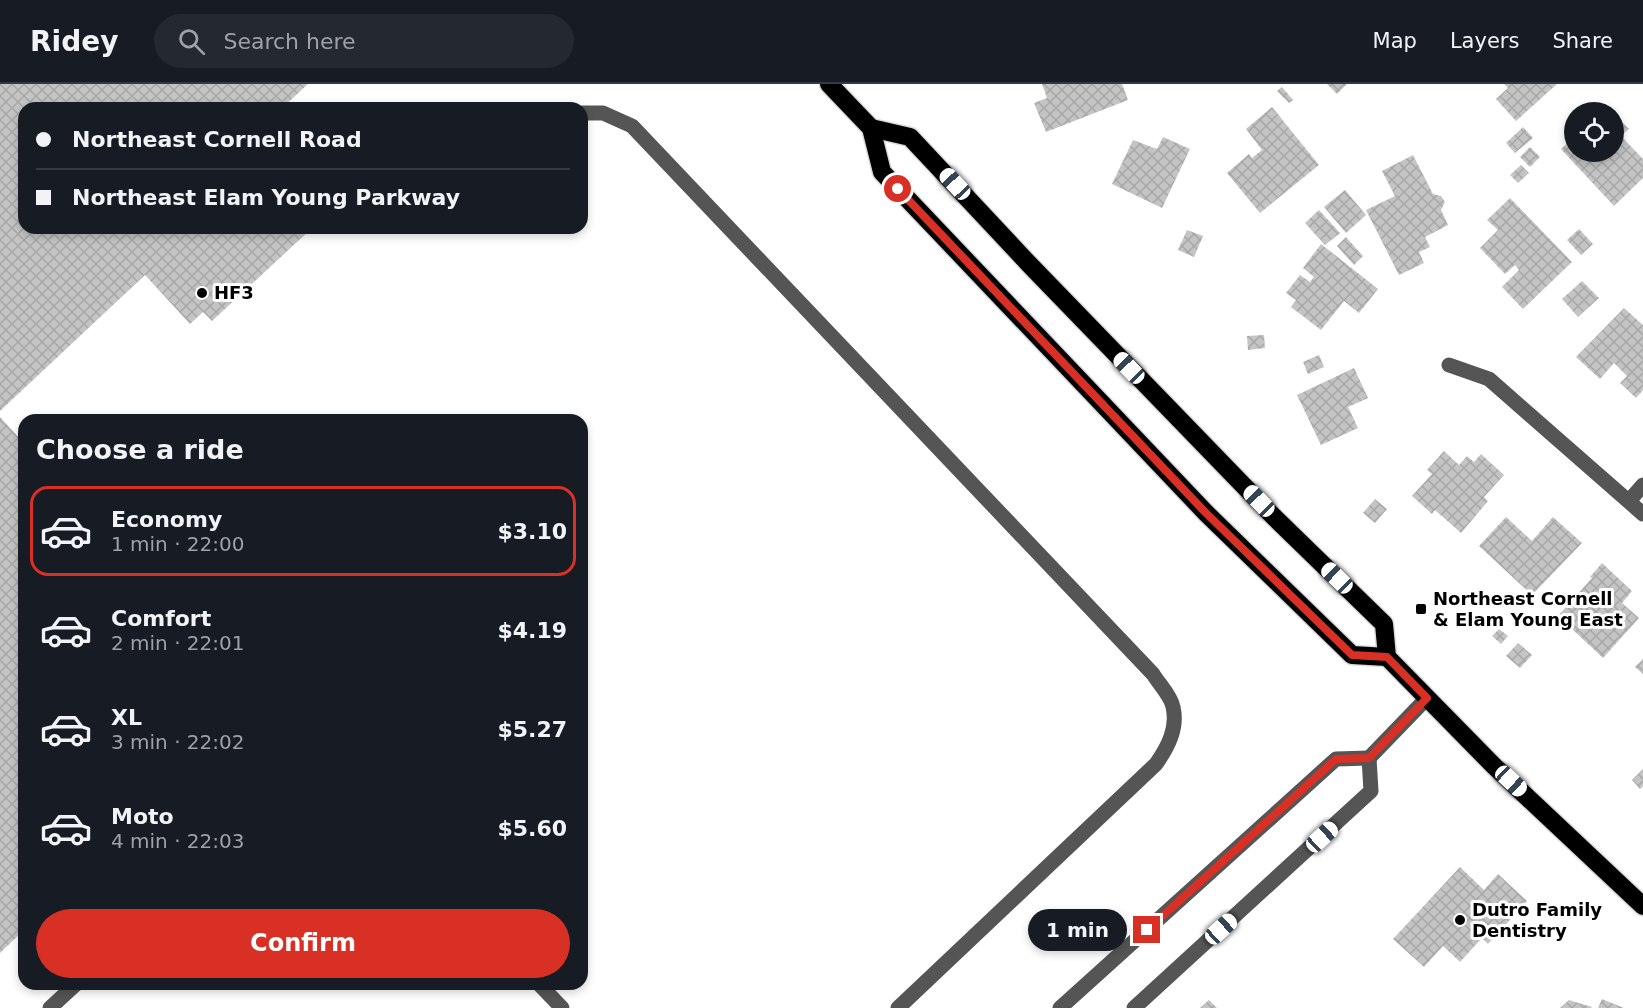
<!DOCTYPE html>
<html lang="en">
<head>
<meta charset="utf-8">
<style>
	:root { --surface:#171b24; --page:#242831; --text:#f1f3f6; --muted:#9ea1a6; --line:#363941; --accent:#d93025 }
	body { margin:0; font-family:"DejaVu Sans",sans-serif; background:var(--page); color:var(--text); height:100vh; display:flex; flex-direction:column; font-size:22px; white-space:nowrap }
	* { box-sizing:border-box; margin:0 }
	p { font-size:20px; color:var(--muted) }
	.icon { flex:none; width:33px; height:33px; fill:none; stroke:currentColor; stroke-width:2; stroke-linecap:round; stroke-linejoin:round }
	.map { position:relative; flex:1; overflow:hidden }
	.drawer { position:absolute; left:18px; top:330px; width:570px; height:576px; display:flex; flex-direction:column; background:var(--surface); border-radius:18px; box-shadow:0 3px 9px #0003 }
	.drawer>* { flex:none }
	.guide { position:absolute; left:18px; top:18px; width:570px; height:132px; border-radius:18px; box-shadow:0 3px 9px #0003; display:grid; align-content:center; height:132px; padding:0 18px; background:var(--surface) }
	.tools { position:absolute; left:1564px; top:18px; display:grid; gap:12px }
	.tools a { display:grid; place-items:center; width:60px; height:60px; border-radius:50%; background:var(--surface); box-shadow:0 3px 9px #0003; font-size:30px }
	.end { position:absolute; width:27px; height:27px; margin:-14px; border:8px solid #d93025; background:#fff; box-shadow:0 0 0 3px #fff }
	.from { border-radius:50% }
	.bubble { position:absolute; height:42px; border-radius:21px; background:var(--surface); box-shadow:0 3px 9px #0003; font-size:20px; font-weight:700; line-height:42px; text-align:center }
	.car { position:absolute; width:18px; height:36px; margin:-18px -9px; border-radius:8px; box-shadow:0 0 4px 2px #0007; background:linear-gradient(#fff 24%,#345 0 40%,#fff 0 76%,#345 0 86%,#fff 0) }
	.guide b { display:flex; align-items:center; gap:21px; height:57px; font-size:22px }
	.guide b+b { border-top:2px solid var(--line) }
	.guide i { width:15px; height:15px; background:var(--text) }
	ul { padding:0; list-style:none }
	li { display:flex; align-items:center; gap:18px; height:90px; margin:0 12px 9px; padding:0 6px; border:3px solid transparent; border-radius:18px }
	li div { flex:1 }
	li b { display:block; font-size:22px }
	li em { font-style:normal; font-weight:700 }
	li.selected { border-color:var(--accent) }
	li>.icon { width:54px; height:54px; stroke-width:1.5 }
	h2 { padding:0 18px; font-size:27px; line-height:72px }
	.button { display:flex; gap:12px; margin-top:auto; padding:12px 18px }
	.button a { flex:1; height:69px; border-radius:36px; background:var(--accent); color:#fff; font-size:24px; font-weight:700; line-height:69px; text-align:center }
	header { display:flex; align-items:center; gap:36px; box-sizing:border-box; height:84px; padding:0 30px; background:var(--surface); border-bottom:2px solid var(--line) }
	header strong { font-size:28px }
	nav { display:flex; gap:33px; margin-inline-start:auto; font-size:21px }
	.search { width:420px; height:54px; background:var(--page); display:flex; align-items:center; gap:15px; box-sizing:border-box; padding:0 21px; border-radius:33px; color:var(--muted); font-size:22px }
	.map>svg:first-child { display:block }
</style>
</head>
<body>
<header>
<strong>Ridey</strong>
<div class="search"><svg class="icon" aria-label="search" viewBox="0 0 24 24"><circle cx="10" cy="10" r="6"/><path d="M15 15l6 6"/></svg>Search here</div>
<nav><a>Map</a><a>Layers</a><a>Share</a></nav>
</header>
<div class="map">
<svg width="1643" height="924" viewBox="0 0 1643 924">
	<defs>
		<pattern id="building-cross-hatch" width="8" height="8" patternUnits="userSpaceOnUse" patternTransform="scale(1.5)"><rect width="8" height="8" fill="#c4c4c4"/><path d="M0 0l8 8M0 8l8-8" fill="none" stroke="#a7a7a7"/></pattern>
	</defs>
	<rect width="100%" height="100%" fill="#fff"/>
	<g fill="url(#building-cross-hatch)">
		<polygon points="0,0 308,0 282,24 24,24 24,144 312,144 212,237 203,228 190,240 145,191 0,327"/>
		<polygon points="1042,0 1122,0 1128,16 1046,48 1034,19 1047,14"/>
		<polygon points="1327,0 1347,0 1337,10"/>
		<polygon points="1504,0 1557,0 1516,37 1496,15 1508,4"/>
		<polygon points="1282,3 1293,16 1289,19 1277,7"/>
		<polygon points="1605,20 1613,28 1596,28"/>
		<polygon points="1272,23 1319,81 1260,129 1227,89 1249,70 1252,74 1262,66 1246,45"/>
		<polygon points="1614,30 1629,45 1621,52 1643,75 1643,94 1614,122 1561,65 1575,52 1575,68 1614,68"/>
		<polygon points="1523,43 1533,54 1515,69 1506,59"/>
		<polygon points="1163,53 1190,65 1162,124 1112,100 1133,56 1157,65"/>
		<polygon points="1530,63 1540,73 1530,83 1520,73"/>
		<polygon points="1413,71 1433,110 1441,112 1445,118 1441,126 1448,141 1425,153 1430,163 1419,168 1424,179 1399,191 1366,126 1395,112 1382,87"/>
		<polygon points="1521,81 1529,89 1518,99 1510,91"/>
		<polygon points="1345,106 1366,131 1346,149 1324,123"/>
		<polygon points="1510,114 1572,178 1523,225 1502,203 1519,186 1515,181 1505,190 1480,164 1498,146 1487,136"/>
		<polygon points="1319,126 1340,149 1325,161 1305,139"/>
		<polygon points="1579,145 1593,160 1581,171 1567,156"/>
		<polygon points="1187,146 1203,152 1194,173 1178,166"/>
		<polygon points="1346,153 1363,172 1354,181 1337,162"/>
		<polygon points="1321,160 1378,205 1359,229 1344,217 1321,246 1291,223 1296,216 1286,209 1300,191 1310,198 1314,193 1303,184"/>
		<polygon points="1582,197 1599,214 1578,233 1562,215"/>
		<polygon points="1624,224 1643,241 1643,306 1636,314 1620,299 1627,292 1614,279 1600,295 1576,273"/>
		<polygon points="1264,251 1265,264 1248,266 1247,252"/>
		<polygon points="1319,271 1324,283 1308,290 1303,278"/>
		<polygon points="1354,284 1368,314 1348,323 1358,344 1321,361 1297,311"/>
		<polygon points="0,333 24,359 24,846 0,869"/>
		<polygon points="1444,367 1459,381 1467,372 1474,378 1481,370 1504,391 1484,413 1488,417 1461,449 1435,426 1432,430 1412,412 1432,390 1427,386"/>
		<polygon points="1375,415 1387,425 1375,439 1363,429"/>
		<polygon points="1506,433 1532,457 1553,433 1582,459 1532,511 1479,462"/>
		<polygon points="1602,479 1632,507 1622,519 1639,534 1603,574 1558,532 1592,494 1590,493"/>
		<polygon points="1499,545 1508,552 1501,560 1492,552"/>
		<polygon points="1518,559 1532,571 1520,584 1506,572"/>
		<polygon points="1643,575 1643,590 1635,583"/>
		<polygon points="1643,685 1643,702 1640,705 1632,696"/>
		<polygon points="1460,783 1484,806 1498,790 1527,817 1488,860 1482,854 1460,878 1443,862 1424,883 1393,855"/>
		<polygon points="1602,915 1624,924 1598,924"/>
		<polygon points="1209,916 1217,924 1200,924"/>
		<polygon points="1569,916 1592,923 1591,924 1560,924"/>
	</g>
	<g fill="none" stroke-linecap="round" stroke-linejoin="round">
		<defs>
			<g id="highway">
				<polyline points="829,0 871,44 882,88 1206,429 1352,571 1387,573"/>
				<polyline points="871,44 910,53 1029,180 1274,433 1384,540 1387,573 1494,682 1643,822"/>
			</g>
		</defs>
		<use href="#highway" stroke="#dbdbdb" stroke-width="21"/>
		<g stroke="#555" stroke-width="15">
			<path d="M 582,29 L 603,29 L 632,42 L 1153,590 C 1159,600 1171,612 1173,623 C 1178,644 1168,663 1156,680 L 898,924"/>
			<polyline points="1449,281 1489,295 1643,430"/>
			<polyline points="1629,417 1643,401"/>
			<polyline points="1369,674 1427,614"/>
			<polyline points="539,900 562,924"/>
			<polyline points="50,924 76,900"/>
			<polyline points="1060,924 1336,675 1369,674"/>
			<polyline points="1134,924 1371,707 1369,674"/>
		</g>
		<use href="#highway" stroke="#000" stroke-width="18"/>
	</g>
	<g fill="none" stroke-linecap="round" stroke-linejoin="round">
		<polyline stroke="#d93025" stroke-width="8" points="898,105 1206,429 1352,571 1387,573 1427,614 1369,674 1336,675 1147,846"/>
	</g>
	<g fill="#000" stroke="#fff" stroke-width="2">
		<circle cx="202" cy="209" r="6"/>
		<rect x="1415" y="519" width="12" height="12" rx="3"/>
		<circle cx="1460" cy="836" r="6"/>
	</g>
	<g text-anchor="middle" stroke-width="6" stroke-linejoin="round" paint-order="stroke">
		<g font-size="18" font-weight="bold" fill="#000" stroke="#fff" text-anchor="start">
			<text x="214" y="215">HF3</text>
			<text x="1433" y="521">Northeast Cornell<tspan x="1433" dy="21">&amp; Elam Young East</tspan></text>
			<text x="1472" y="832">Dutro Family<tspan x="1472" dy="21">Dentistry</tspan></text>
		</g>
	</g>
</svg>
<div class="tools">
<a><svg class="icon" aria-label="locate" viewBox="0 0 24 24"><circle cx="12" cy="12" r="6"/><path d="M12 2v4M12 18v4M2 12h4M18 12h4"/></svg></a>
</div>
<i class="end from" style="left:898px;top:105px"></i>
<i class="end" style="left:1147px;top:846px"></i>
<div class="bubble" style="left:1028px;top:825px;width:99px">1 min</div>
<i class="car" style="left:955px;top:100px;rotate:317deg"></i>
<i class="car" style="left:1129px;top:284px;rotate:316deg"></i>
<i class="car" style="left:1259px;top:417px;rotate:316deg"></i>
<i class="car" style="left:1337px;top:494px;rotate:314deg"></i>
<i class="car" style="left:1511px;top:697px;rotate:133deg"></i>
<i class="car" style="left:1322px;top:753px;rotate:47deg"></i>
<i class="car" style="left:1221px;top:845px;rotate:48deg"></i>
<div class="guide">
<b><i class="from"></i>Northeast Cornell Road</b>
<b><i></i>Northeast Elam Young Parkway</b>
</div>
<section class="drawer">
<h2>Choose a ride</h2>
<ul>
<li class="selected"><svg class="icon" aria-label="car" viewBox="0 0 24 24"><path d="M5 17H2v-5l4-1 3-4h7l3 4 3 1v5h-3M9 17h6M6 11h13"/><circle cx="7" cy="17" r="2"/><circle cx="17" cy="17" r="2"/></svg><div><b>Economy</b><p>1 min · 22:00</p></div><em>$3.10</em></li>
<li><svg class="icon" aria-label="car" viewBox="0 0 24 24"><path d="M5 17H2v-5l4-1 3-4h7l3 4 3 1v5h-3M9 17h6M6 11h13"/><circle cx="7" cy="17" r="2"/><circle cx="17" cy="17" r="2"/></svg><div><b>Comfort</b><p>2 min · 22:01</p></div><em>$4.19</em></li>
<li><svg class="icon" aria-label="car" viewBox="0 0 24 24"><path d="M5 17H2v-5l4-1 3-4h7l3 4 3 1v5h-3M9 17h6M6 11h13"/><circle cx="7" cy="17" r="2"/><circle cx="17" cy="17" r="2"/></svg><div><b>XL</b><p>3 min · 22:02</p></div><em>$5.27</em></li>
<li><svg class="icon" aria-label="car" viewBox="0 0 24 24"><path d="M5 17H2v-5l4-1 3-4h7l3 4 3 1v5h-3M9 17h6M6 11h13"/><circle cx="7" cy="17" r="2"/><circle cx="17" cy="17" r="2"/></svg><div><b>Moto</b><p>4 min · 22:03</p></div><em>$5.60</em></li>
</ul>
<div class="button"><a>Confirm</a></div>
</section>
</div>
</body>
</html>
